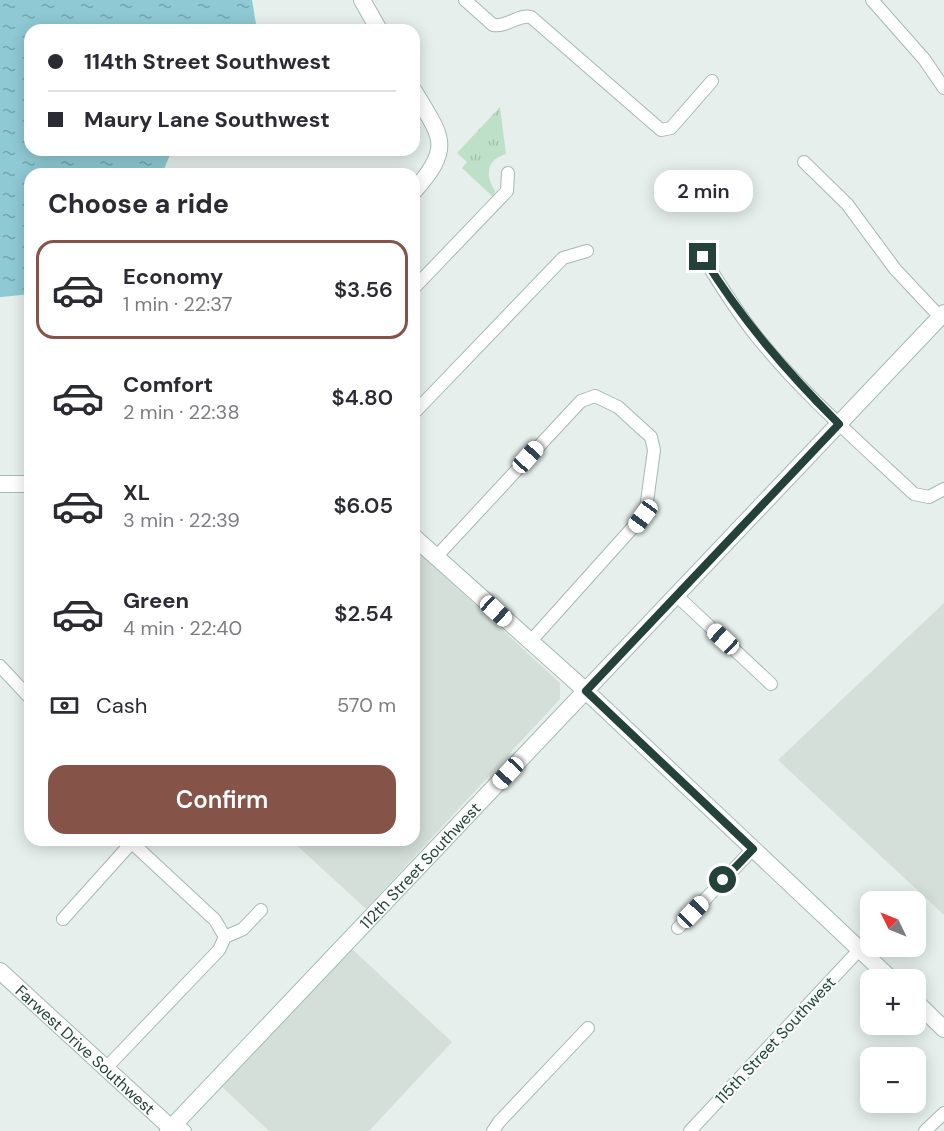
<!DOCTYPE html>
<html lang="en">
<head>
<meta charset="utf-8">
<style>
	:root { --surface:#fff; --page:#f2f2f3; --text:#2b2b33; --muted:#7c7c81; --line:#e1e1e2; --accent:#855347 }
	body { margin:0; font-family:"DM Sans",sans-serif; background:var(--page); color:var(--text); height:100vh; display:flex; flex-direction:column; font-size:22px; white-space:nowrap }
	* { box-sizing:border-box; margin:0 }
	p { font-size:20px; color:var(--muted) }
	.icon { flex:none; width:33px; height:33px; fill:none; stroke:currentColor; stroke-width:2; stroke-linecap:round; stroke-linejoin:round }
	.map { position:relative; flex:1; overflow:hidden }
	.sheet { position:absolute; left:24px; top:168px; width:396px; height:678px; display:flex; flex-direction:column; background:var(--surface); border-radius:18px; box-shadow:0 3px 15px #0003 }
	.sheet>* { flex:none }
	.guide { position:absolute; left:24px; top:24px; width:396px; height:132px; border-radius:18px; box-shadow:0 3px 15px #0003; display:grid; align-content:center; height:132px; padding:0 24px; background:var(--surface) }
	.needle { width:39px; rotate:313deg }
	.buttons { position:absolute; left:860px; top:891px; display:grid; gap:12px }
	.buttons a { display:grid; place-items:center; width:66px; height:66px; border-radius:12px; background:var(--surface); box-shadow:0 3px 15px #0003; font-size:30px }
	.end { position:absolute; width:27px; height:27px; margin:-14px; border:8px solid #24423a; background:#fff; box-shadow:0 0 0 3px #fff }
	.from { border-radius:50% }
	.bubble { position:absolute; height:42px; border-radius:18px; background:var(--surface); box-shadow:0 3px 15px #0003; font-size:20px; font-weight:600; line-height:42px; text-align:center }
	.car { position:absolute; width:18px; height:36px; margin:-18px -9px; border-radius:8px; box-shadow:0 0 4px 2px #0007; background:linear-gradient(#fff 24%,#345 0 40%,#fff 0 76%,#345 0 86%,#fff 0) }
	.guide b { display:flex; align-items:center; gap:21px; height:57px; font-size:22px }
	.guide b+b { border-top:2px solid var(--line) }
	.guide i { width:15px; height:15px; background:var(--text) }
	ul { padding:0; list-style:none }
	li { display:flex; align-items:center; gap:18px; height:99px; margin:0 12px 9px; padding:0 12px; border:3px solid transparent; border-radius:18px }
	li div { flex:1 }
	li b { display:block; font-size:22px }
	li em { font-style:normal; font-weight:600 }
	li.active { border-color:var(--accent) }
	li>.icon { width:54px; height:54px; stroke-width:1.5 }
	h2 { padding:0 24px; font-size:27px; line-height:72px }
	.pay { display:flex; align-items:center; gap:15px; height:66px; padding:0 24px; font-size:22px }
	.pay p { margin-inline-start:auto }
	.primary-button { display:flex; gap:12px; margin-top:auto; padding:12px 24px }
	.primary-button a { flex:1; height:69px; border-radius:18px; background:var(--accent); color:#fff; font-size:24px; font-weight:600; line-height:69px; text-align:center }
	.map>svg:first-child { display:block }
</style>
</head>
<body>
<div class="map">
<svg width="944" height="1131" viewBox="0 0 944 1131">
	<defs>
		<pattern id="grass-tufts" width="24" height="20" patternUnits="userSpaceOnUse" patternTransform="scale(1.5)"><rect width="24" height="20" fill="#bfe0c8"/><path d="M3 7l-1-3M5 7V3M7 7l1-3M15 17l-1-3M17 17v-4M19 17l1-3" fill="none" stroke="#a4c1ad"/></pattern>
		<pattern id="water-ripples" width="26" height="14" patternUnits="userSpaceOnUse" patternTransform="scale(1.5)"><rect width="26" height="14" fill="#8ec9d4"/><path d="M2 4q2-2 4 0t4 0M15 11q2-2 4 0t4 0" fill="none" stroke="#74a5ad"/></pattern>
	</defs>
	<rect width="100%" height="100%" fill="#e6efeb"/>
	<g fill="#d4dfda">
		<polygon points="414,548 560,683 560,699 366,909 291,840 414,840"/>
		<polygon points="944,603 944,915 778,760"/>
		<polygon points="351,948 452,1042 369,1131 269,1131 222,1087"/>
	</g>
	<path fill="url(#grass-tufts)" d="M 500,107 L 506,154 C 486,160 485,175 495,191 L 493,197 L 462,168 L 467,162 L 457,153 Z"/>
	<polygon fill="url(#water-ripples)" points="0,0 252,0 257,30 30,30 30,150 172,150 162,174 30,174 30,294 2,297 0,297"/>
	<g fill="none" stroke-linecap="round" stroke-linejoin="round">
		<defs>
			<g id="street">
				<path d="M 465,0 L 493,25 C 508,27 518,14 531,17 L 661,130 L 671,128 L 712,81"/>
				<polyline points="872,0 924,59 944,88"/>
				<polyline points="804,162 847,204 895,269 940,317"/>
				<path d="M 703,257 C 720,285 737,312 757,337 C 804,395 860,443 914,494 L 929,497 L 944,489"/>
				<polyline points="414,288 507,191 508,173"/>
				<polyline points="414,413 563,258 587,251"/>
				<polyline points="436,557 581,401 595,396 618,407 651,437 654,450 646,509 643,516 530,642"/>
				<polyline points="676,595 771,684"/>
				<polyline points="0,666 30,698"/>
				<polyline points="129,840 215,920 225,937"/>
				<polyline points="63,919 134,840"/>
				<polyline points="678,928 753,849"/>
				<polyline points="107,1067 219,950 225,937 243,929 261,910"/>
				<polyline points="176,1123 185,1131"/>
				<polyline points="493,1131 499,1122 588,1028"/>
				<polyline points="690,1131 860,949"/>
				<polyline points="925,1131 944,1113"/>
			</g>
			<g id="secondary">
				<polyline points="362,0 379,30"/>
				<path d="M 414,91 C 441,137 454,146 414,191"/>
				<polyline points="0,484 30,484"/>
				<polyline points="414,537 586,691 892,980"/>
				<path id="s1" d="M 0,971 L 171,1128"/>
				<polyline points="915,1001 944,1029"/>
				<path id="s2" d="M 168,1131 L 944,313"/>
			</g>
		</defs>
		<use href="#street" stroke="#a8b8b2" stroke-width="14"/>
		<use href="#secondary" stroke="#a4bbb3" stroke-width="18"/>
		<use href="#street" stroke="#fff" stroke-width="12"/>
		<use href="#secondary" stroke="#fff" stroke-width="16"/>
	</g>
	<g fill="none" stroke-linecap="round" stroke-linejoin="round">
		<path stroke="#24423a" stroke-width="8" d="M 703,257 C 742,320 787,372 839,424 L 586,691 L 753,849 L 723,880"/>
	</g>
	<g text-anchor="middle" stroke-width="4.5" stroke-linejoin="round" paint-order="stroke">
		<g font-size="16" fill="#24423a" stroke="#f7fbf9">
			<text dy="6" stroke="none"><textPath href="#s2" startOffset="366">112th Street Southwest</textPath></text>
			<text transform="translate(775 1040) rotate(-47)" y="6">115th Street Southwest</text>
			<text dy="6" stroke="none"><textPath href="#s1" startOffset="116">Farwest Drive Southwest</textPath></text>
		</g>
	</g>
</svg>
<div class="buttons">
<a><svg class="needle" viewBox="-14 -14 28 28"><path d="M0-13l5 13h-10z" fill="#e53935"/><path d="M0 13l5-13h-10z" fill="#7c7c81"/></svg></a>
<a>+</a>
<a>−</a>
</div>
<i class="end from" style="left:723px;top:880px"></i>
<i class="end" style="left:703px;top:257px"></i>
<div class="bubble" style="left:654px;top:170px;width:99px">2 min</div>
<i class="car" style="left:528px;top:457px;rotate:42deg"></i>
<i class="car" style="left:643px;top:516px;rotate:216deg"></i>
<i class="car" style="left:496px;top:611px;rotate:132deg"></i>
<i class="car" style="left:723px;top:639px;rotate:313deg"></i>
<i class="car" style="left:508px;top:773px;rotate:223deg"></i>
<i class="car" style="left:693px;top:912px;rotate:44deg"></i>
<div class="guide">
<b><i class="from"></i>114th Street Southwest</b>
<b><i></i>Maury Lane Southwest</b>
</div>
<section class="sheet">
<h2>Choose a ride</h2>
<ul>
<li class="active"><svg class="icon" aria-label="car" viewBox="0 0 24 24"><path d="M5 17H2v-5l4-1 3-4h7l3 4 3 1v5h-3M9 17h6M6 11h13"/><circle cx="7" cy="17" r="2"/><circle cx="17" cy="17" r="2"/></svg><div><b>Economy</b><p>1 min · 22:37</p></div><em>$3.56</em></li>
<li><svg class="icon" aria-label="car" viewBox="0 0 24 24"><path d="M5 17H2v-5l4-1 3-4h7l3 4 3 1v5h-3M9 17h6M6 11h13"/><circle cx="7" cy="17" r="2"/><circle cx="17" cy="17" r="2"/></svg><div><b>Comfort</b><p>2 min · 22:38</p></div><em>$4.80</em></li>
<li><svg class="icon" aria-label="car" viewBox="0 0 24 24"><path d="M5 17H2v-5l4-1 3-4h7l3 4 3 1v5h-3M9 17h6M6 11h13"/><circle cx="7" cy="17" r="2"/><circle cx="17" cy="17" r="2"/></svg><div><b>XL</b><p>3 min · 22:39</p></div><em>$6.05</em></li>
<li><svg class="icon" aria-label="car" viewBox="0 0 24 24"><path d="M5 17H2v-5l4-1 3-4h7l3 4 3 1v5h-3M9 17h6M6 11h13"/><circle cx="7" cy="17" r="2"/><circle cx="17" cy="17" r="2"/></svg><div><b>Green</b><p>4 min · 22:40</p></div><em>$2.54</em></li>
</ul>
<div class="pay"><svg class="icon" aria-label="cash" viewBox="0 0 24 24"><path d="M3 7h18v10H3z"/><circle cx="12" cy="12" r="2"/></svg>Cash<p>570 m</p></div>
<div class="primary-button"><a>Confirm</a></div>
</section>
</div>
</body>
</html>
